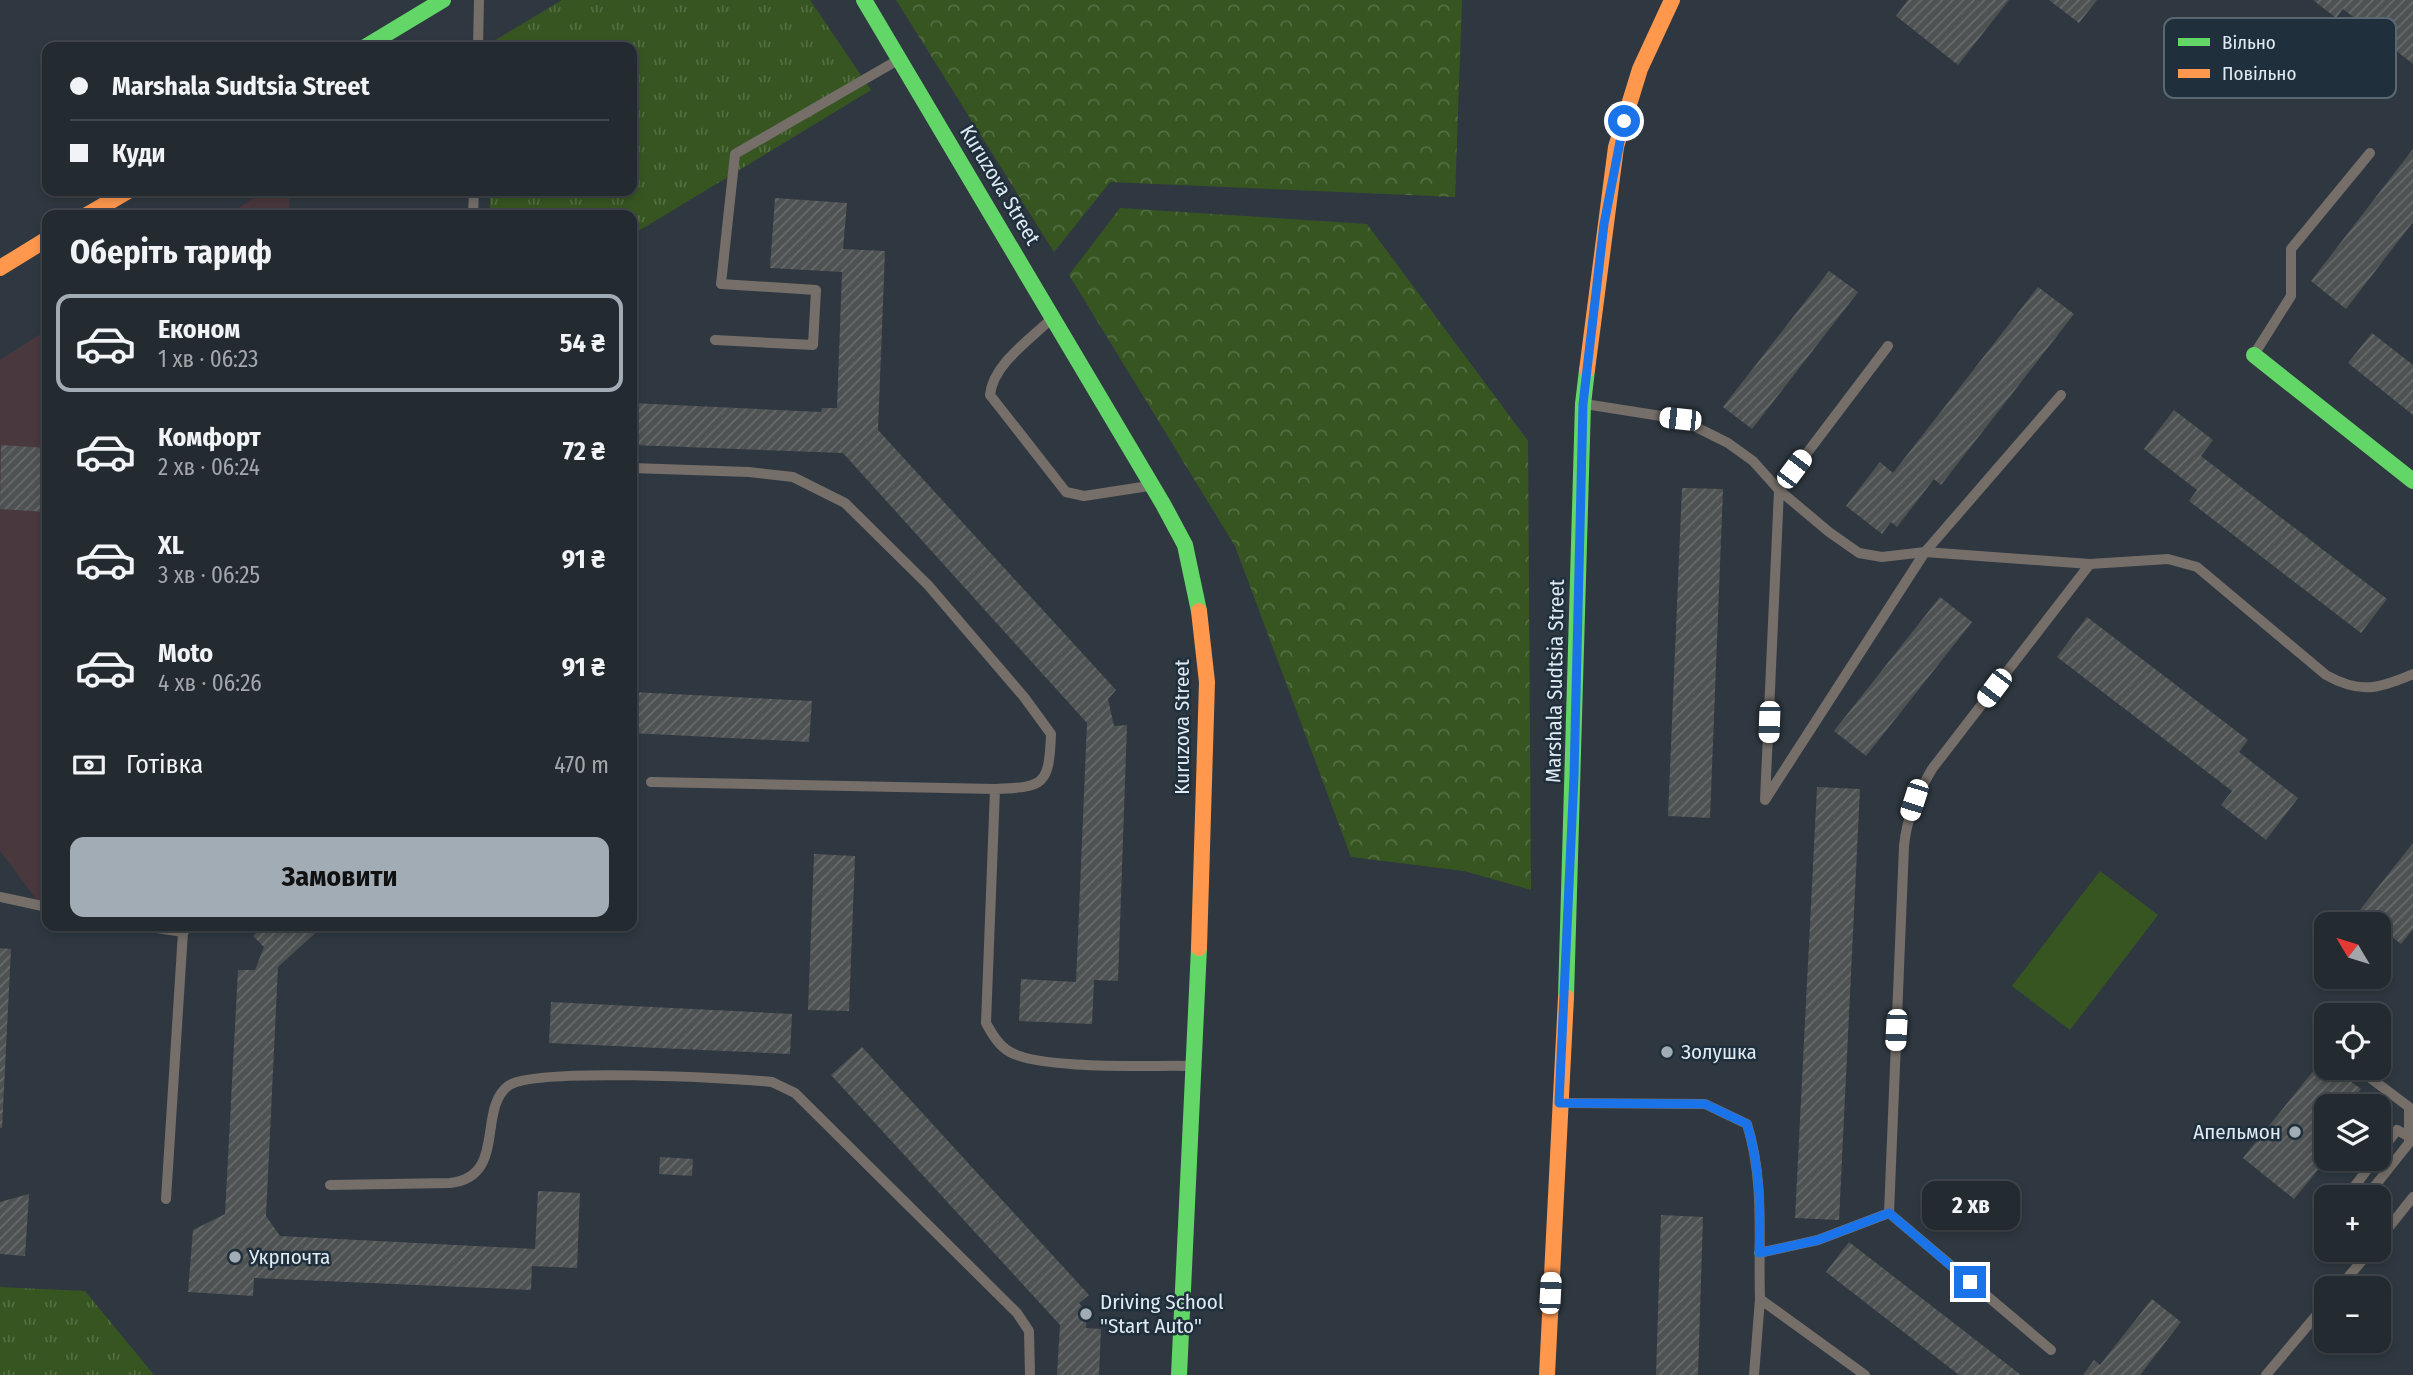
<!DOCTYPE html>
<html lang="uk">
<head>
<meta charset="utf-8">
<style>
	:root { --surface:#232a30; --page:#2b3238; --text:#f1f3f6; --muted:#a3a7ab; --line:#40464c; --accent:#a2acb4 }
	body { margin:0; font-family:"Fira Sans Condensed",sans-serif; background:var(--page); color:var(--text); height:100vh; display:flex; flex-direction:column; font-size:26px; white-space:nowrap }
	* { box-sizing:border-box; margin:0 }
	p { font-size:23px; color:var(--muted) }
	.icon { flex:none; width:38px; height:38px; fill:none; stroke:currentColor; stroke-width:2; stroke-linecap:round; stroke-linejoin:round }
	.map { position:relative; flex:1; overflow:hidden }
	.sheet { position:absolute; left:42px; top:210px; width:595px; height:721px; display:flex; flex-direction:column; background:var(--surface); border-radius:14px; box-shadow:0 4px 10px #0003,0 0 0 2px var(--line) }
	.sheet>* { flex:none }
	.top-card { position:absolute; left:42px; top:42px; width:595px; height:154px; border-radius:14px; box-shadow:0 4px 10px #0003,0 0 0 2px var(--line); display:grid; align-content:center; height:154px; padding:0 28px; background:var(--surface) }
	.needle { width:46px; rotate:308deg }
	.buttons { position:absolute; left:2314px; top:912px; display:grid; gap:14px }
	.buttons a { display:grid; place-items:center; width:77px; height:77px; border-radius:14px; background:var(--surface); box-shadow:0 4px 10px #0003,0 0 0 2px var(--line); font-size:35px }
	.end { position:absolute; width:32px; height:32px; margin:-16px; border:9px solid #1a73e8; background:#fff; box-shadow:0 0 0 4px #fff }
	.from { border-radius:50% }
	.bubble { position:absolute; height:49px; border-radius:14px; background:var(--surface); box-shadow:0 4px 10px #0003,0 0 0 2px var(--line); font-size:23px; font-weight:700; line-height:49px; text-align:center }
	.car { position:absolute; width:21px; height:42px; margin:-21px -10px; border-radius:9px; box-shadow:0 0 5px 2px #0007; background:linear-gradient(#fff 24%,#345 0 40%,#fff 0 76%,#345 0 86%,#fff 0) }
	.top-card b { display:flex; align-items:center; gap:24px; height:66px; font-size:26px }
	.top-card b+b { border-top:2px solid var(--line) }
	.top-card i { width:18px; height:18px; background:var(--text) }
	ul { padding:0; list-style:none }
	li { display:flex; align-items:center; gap:21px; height:98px; margin:0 14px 10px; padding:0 14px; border:4px solid transparent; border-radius:14px }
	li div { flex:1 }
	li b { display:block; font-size:26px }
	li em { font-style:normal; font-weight:700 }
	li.on { border-color:var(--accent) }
	li>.icon { width:63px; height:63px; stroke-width:1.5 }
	h2 { padding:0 28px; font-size:32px; line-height:84px }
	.pay { display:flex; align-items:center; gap:18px; height:77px; padding:0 28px; font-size:26px }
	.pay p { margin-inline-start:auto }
	.primary-button { display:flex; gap:14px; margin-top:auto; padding:14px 28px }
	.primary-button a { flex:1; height:80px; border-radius:14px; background:var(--accent); color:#111; font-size:28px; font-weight:700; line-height:80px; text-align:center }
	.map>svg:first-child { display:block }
</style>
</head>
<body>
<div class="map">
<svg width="2413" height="1375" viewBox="0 0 2413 1375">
	<defs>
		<pattern id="forest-crowns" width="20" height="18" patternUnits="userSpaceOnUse" patternTransform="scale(1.75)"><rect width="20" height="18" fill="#375521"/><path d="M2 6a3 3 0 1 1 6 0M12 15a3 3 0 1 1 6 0" fill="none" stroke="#546e42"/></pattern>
		<pattern id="park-tufts" width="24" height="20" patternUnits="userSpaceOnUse" patternTransform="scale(1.75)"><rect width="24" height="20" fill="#375521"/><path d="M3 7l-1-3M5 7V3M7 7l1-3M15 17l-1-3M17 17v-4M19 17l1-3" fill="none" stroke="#546e42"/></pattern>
		<pattern id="building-hatch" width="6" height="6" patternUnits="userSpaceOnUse" patternTransform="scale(1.75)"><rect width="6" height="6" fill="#4f5253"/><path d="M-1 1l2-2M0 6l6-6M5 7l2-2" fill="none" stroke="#686b6c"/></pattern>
	</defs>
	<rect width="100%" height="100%" fill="#2f3840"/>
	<g fill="#49383d">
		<polygon points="265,191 289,191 290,215 227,215"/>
		<polygon points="47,330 47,905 39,903 0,851 0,360"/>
	</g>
	<g fill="url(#forest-crowns)">
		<polygon points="896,0 1462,0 1455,197 1110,182 1054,252"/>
		<polygon points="1120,208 1367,224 1528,441 1531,890 1464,871 1351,857 1235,546 1069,275"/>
	</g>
	<g fill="url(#park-tufts)">
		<polygon points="562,0 810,0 871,90 632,235 632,215 490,215 490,191 632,191 632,47 494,47 494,41"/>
		<polygon points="0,1287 85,1291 154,1375 0,1375"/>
	</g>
	<polygon fill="#375521" points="2100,871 2158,915 2070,1030 2012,986"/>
	<g fill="url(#building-hatch)">
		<polygon points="1908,0 2009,0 1958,65 1896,16"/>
		<polygon points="2049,0 2097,0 2079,23"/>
		<polygon points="2313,0 2413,0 2413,64 2343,9 2336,18"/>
		<polygon points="2413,149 2413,222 2346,309 2311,281"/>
		<polygon points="775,198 847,203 843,249 885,251 878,430 1116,690 1108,699 1114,726 1127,725 1118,981 1094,980 1092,1024 1019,1021 1021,979 1076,982 1087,723 843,453 632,445 632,403 821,412 822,408 837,408 842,272 770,268"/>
		<polygon points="1829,271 1858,292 1752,429 1723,407"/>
		<polygon points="2038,287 2074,314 1941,485 1934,479 1897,527 1891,522 1882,534 1846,506 1880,462 1893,473"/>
		<polygon points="2372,333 2413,365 2413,415 2348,363"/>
		<polygon points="2174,410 2213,440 2201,456 2387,599 2361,633 2189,501 2197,490 2144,449"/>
		<polygon points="1,445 47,448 47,512 0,509"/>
		<polygon points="1682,488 1723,489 1710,818 1668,816"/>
		<polygon points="1940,597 1972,622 1866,756 1834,731"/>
		<polygon points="2087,617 2248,740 2239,752 2298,798 2266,840 2221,805 2232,791 2057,657"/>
		<polygon points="632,692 812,701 809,742 632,733"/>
		<polygon points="1817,787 1860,789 1839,1220 1795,1218"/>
		<polygon points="2413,843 2413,929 2401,944 2359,911"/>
		<polygon points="814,854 855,856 849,1011 808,1010"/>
		<polygon points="264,926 323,926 278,967 266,1216 280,1236 535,1249 538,1191 580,1193 577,1268 532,1266 531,1290 254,1278 253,1296 188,1292 193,1230 225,1214 238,970 255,970 264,947 253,936"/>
		<polygon points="0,948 11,949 2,1128 0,1128"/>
		<polygon points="551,1002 792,1014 790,1054 549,1043"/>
		<polygon points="862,1047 1089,1295 1079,1303 1087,1313 1086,1328 1101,1329 1099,1375 1057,1375 1060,1325 831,1075"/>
		<polygon points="2323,1059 2326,1068 2333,1068 2361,1089 2347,1106 2326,1106 2326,1160 2294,1199 2243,1158"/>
		<polygon points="660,1157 693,1159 692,1176 659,1174"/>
		<polygon points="29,1194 25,1256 0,1254 0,1202"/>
		<polygon points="1661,1215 1703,1217 1698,1375 1656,1375"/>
		<polygon points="1849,1242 2021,1375 1959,1375 1826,1272"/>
		<polygon points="2152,1299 2181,1322 2140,1375 2083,1375 2094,1360 2100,1365"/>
	</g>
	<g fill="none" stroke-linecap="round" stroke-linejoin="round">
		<g stroke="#756e69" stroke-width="10">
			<polyline points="478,47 479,0"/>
			<polyline points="473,215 474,191"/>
			<path d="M 1049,321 C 1028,341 993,365 990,395 L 1066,492 L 1084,496 L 1149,486"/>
			<polyline points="715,340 813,345 816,290 721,284 735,154 898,60"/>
			<path d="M 1888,346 L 1779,490 L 1765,800 L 1925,552 L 2090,564 L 2168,559 L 2197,567 L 2326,675 C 2360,694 2378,689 2413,674"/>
			<polyline points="2255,353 2291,296 2291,249 2370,153"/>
			<polyline points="1585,404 1680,419 1728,443 1753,461 1779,490 1829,532 1859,553 1882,557 1925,552 2061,395"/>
			<path d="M 632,468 L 749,472 L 793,477 L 845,503 L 928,585 L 1024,697 L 1051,734 C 1049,786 1044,787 995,789 L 986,1023 C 992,1034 999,1046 1010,1052 C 1042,1070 1151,1065 1192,1066"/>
			<polyline points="651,782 995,789"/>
			<polyline points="0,897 47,907"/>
			<polyline points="144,926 183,932"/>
			<polyline points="2357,1068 2409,1107 2409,1143 2366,1197"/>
			<path d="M 1563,1103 L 1705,1104 L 1747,1124 C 1765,1182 1758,1239 1760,1299"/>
			<polyline points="2378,1155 2397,1130 2410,1137"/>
			<path d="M 330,1185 L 450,1183 C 507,1177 477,1110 508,1086 C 531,1067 732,1078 772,1082 L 795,1093 L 1017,1313 L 1029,1331 L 1030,1375"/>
			<polyline points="2354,1197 2351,1191 2376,1158"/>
			<polyline points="166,1199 183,932 190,926"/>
			<polyline points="2378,1241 2413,1197"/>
			<polyline points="1759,1253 1818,1240 1889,1213"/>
			<polyline points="2339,1288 2371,1250"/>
			<path d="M 2051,1350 L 1889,1213 L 1904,846 C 1907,816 1917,795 1932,769 L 2090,564"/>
			<polyline points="1754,1375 1760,1299 1865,1375"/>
			<polyline points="2266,1375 2326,1304"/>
		</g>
		<g stroke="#63d668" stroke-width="16">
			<polyline points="864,0 1163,504 1185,545 1199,611"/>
			<polyline points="365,47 443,0"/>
			<polyline points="2254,355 2413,481"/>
			<polyline points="1566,997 1583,404 1587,370"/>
			<polyline points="1179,1375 1199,948"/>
		</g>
		<g stroke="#ff974d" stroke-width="16">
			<polyline points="87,215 128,191"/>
			<polyline points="0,268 47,239"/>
			<polyline points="1587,370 1616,147 1640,69 1672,0"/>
			<polyline points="1199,611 1207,682 1199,948"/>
			<polyline points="1547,1375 1566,997"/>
		</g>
	</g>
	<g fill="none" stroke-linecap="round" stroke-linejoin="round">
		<path stroke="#1a73e8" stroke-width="9" d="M 1624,121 L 1604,224 L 1583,404 L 1574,776 L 1559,1103 L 1705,1104 L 1747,1124 C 1760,1167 1761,1208 1759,1253 L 1818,1240 L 1889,1213 L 1970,1282"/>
	</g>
	<g fill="#a2acb4" stroke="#1f2f3b" stroke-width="2.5">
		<circle cx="1667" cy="1052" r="7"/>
		<circle cx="2295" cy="1132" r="7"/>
		<circle cx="235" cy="1257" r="7"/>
		<circle cx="1086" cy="1314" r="7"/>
	</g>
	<g text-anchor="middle" stroke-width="5" stroke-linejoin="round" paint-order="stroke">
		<g font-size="21" fill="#e0eaf2" stroke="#1f2f3b">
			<text transform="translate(1000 185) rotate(59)" y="7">Kuruzova Street</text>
			<text transform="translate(1555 681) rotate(-89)" y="7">Marshala Sudtsia Street</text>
			<text transform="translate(1182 727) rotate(-90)" y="7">Kuruzova Street</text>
		</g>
		<g font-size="21" fill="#e0eaf2" stroke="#1f2f3b" text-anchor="start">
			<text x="1681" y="1059">Золушка</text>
			<text x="2281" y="1139" text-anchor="end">Апельмон</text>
			<text x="249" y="1264">Укрпочта</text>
			<text x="1100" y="1309">Driving School<tspan x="1100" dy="24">"Start Auto"</tspan></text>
		</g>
	</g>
	<rect x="2164" y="18" width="232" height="80" rx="10" fill="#1f2f3b" stroke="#596772" stroke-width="2"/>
	<rect x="2178" y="38" width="32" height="8" fill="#63d668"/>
	<rect x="2178" y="69" width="32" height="9" fill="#ff974d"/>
	<g font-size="19" fill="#e0eaf2">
		<text x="2222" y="49">Вільно</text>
		<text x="2222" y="80">Повільно</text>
	</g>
</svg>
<div class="buttons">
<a><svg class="needle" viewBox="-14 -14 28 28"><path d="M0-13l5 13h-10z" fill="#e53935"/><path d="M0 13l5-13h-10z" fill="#a3a7ab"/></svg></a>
<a><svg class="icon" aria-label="locate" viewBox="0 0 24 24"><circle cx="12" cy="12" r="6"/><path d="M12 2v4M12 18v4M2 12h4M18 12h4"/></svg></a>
<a><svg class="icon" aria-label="layers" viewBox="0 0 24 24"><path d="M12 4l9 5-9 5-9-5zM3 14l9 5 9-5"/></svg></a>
<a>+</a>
<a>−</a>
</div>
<i class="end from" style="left:1624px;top:121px"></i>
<i class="end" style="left:1970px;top:1282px"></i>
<div class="bubble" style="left:1922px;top:1181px;width:98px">2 хв</div>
<i class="car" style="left:1680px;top:419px;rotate:276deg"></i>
<i class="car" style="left:1794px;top:469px;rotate:37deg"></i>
<i class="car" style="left:1994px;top:688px;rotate:217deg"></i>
<i class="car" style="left:1769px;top:722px;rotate:182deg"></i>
<i class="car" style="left:1914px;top:800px;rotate:198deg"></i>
<i class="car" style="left:1896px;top:1030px;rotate:183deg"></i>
<i class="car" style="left:1550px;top:1293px;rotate:3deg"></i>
<div class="top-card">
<b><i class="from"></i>Marshala Sudtsia Street</b>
<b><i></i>Куди</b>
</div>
<section class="sheet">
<h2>Оберіть тариф</h2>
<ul>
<li class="on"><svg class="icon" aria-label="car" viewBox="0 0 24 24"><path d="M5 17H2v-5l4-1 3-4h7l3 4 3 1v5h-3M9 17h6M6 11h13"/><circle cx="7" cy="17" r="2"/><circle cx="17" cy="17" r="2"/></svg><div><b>Економ</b><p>1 хв · 06:23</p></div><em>54 ₴</em></li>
<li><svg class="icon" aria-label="car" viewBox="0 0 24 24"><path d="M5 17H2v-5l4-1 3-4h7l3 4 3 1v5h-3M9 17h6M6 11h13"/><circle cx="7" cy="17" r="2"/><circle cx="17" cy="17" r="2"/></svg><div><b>Комфорт</b><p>2 хв · 06:24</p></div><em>72 ₴</em></li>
<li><svg class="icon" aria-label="car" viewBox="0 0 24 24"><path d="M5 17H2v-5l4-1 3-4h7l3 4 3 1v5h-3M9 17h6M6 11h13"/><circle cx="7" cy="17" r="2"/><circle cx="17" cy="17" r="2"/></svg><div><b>XL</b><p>3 хв · 06:25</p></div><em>91 ₴</em></li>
<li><svg class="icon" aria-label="car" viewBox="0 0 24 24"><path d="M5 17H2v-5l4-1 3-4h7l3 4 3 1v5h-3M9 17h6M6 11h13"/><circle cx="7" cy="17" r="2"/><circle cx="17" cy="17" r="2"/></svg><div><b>Moto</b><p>4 хв · 06:26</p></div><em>91 ₴</em></li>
</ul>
<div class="pay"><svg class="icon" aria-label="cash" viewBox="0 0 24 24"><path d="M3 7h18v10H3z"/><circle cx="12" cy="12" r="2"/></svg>Готівка<p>470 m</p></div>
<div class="primary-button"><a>Замовити</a></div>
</section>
</div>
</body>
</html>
